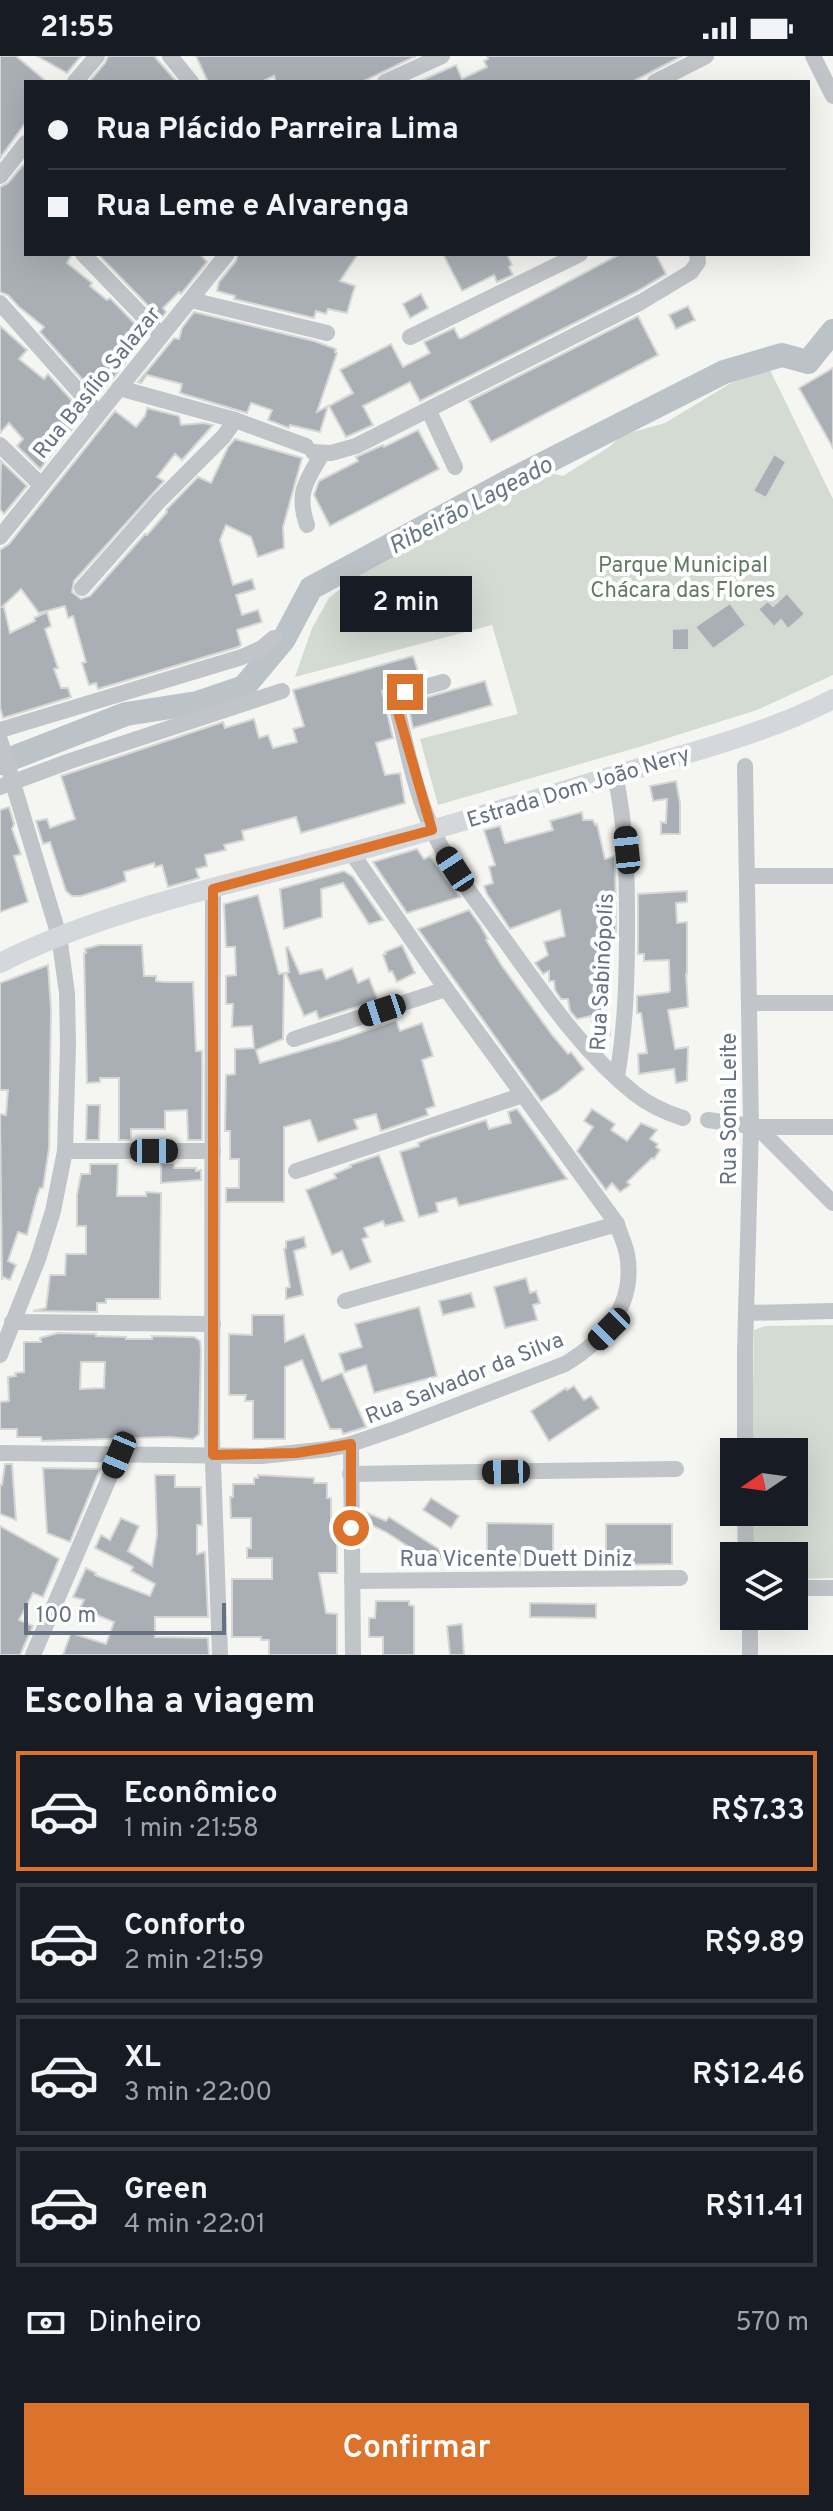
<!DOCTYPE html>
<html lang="pt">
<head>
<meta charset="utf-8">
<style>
	:root { --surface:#171b24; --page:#242831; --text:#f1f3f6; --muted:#9ea1a6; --line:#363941; --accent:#dc732c }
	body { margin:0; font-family:Overpass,sans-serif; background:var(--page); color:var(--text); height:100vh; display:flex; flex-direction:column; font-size:30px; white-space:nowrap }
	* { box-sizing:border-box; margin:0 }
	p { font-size:26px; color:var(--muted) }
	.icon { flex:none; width:44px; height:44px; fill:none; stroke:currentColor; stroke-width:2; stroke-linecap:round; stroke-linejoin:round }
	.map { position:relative; height:1599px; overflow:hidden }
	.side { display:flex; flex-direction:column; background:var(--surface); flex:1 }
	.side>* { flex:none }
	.hud { position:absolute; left:24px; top:24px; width:786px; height:176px; border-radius:0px; box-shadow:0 8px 32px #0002; display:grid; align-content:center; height:176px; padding:0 24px; background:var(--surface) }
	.needle { width:52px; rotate:257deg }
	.controls { position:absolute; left:720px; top:1382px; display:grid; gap:16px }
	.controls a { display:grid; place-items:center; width:88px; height:88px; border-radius:0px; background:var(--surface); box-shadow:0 8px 32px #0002; font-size:40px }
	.scale { position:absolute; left:24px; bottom:20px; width:202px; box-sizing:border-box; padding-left:8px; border:4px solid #667182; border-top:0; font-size:22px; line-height:28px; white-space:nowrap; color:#667182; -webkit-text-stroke:6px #fff; paint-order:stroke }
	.end { position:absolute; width:36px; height:36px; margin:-18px; border:10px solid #dc732c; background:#fff; box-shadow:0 0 0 4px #fff }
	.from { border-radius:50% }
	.bubble { position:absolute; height:56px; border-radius:0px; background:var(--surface); box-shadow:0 8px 32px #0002; font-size:26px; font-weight:600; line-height:56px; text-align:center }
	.car { position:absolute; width:24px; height:48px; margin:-24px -12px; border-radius:10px; box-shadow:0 0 6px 2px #0007; background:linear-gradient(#222 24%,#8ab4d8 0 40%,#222 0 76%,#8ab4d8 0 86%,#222 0) }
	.hud b { display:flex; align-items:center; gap:28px; height:76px; font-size:30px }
	.hud b+b { border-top:2px solid var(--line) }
	.hud i { width:20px; height:20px; background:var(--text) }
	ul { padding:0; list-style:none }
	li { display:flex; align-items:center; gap:24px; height:120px; margin:0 16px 12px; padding:0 8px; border:4px solid var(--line); border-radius:0px }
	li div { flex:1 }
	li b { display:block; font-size:30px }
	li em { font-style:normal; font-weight:600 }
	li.current { border-color:var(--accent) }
	li>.icon { width:72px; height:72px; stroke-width:1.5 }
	h2 { padding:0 24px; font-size:36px; line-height:96px }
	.pay { display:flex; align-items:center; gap:20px; height:88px; padding:0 24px; font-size:30px }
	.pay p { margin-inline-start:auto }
	.primary-button { display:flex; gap:16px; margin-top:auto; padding:16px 24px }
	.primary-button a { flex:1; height:92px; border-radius:0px; background:var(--accent); color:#fff; font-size:32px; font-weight:600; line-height:92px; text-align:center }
	.status { display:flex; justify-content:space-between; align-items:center; height:56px; padding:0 40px; background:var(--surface); direction:ltr }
	.status svg { height:22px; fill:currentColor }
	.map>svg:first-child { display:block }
</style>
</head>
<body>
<div class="status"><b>21:55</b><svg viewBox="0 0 49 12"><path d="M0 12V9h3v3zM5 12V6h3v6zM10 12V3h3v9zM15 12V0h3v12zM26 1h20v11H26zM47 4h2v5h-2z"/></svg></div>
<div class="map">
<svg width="833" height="1599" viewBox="0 0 833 1599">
	<rect width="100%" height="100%" fill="#f5f6f2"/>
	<g fill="#d4dbd2">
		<polygon points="769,312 833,443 833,619 757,654 639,691 438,749 420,683 518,658 492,569 295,621 312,572 329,542 340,533 348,520 378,501 402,492 433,475 441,474 485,449 504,429 526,423 536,414 563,420 609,391 622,379 665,367 731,327"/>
		<polygon points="833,1269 833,1522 794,1523 794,1500 750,1500 751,1456 794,1456 794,1396 752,1396 754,1274 765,1270"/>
	</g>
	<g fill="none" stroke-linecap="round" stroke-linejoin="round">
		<polyline stroke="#bbc3c9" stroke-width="24" points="0,707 126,658 197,647 244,631 284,583 311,532 507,426 724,316 782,299 808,306 833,275"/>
	</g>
	<g fill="#aaafb6" stroke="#d7d7d5" stroke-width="2" fill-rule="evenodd">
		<polygon points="0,0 16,0 47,26 26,26 26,66 0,102"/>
		<polygon points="37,0 81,0 67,17"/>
		<polygon points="108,0 154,0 177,26 89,26 105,7"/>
		<polygon points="196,0 416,0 362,26 276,26 274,20 261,26 208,26"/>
		<polygon points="487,0 682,0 632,26 418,26 456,9 462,23 487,11 484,5 488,3"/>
		<polygon points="23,109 26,111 26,198 72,198 67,207 92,227 90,230 107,244 110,242 147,280 98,341 40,276 44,271 19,251 8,239 0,236 0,131 8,127"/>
		<polygon points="98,198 200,198 207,206 181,238 179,236 163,252 166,256 161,263"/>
		<polygon points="238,198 358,198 340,225 355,230 347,257 328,253 326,258 316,255 314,262 234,243 235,240 217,235 219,226 236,205"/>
		<polygon points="443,198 507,198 512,209 509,211 513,219 497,226 494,219 462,235"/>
		<polygon points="620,198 656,198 666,218 636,236 420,345 410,326 363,350 373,369 346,381 329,350 353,337 340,314 391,288 403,311 430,297 424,286 454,272 459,282 462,282"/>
		<polygon points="421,238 428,252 410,262 403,248"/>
		<polygon points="688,250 695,264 676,273 669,259"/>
		<polygon points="194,256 314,285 336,293 335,296 337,297 317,356 328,350 320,376 290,369 289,372 268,364 272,354 251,347 247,357 180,337 182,328 147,319 141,327 138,326 174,282 179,283 182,272"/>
		<polygon points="638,260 658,299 491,386 469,345"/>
		<polygon points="0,270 27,294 19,303 44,323 48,318 84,358 40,413 17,390 23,383 9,367 0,377"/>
		<polygon points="833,312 833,392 799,332"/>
		<polygon points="147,352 179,360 181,369 204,367 213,369 182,404 175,398 157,421 164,425 74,525 72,536 81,543 90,540 145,478 147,479 167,456 166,454 198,421 211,427 228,391 235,383 302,402 283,471 284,492 258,501 251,481 226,469 220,484 233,529 252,523 255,533 236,539 242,559 258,554 262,566 237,574 241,589 238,591 98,633 96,627 89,629 82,607 86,606 73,560 68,562 65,550 39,557 21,533 2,551 4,551 10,577 35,565 34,562 47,556 51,570 45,573 58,612 54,613 61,632 68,632 71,641 3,662 0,651 0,494 9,488 115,355 136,371 145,360"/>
		<polygon points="418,374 439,413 330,470 314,439 319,425 358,405 356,401 383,389 384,391"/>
		<polygon points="774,398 786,406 766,442 753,435"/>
		<polygon points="1,405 27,430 4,458 0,453"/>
		<polygon points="787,537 805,558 788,573 781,564 774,571 758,553 768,545 773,550"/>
		<polygon points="730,547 746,569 713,593 695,571"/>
		<polygon points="689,572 689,594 672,594 672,573"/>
		<polygon points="413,600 420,621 396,627 389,633 382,635 393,682 376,687 385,719 400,717 405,747 301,777 296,761 242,775 244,784 224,789 226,794 205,799 207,810 196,813 199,822 168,831 162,809 155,811 154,807 124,816 126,825 110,831 81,840 72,840 66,835 50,786 43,788 36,765 47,763 50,772 75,763 61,720 223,666 225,672 254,663 259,682 268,679 273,692 297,686 293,673 304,670 293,634"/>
		<polygon points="485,625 492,649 413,672 409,654 415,652 413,645"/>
		<polygon points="676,725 680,747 680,778 661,778 661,766 666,767 667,743 653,745 650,730"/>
		<polygon points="9,751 14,768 12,773 21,798 14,800 28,846 0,856 0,754"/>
		<polygon points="582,756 583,764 593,764 595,769 597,768 605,803 615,800 616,876 607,876 606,895 598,895 597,916 601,916 601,932 608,933 606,948 610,979 594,981 591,960 577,963 570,955 568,943 561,943 555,934 554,925 549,925 549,915 543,918 535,907 548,899 544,886 565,880 560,854 510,873 487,838 484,830 493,827 489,811 495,809 484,774 500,770 505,787 553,774 550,765"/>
		<polygon points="417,793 424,803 430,800 460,841 407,857 373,806"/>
		<polygon points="344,815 353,821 383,864 369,868 343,827 321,833 322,861 284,873 280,833"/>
		<polygon points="687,835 687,846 676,847 677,867 687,866 687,918 686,918 688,951 668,954 675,993 688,991 687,1025 676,1027 674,1013 639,1018 638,998 647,997 641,957 637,957 637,940 669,936 670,934 669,904 644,905 644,898 638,898 638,838"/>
		<polygon points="258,839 279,918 284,917 283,983 256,994 260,1007 339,984 396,964 400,975 422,967 433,1000 422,1004 435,1050 426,1053 428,1059 381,1075 376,1058 354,1064 358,1073 318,1086 310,1064 284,1071 284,1146 226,1146 226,1132 239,1132 239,1103 230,1103 230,1075 225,1075 226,1019 235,1018 235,993 254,992 252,970 232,971 233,948 226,948 226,920 236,919 235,891 226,891 224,848"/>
		<polygon points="469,854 480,869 488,883 486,884 502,910 552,979 568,998 571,996 584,1013 558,1035 541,1045 418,873"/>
		<polygon points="99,889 142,889 144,920 156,920 156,925 164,926 193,926 196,995 202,995 202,1084 188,1084 187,1054 165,1055 165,1073 131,1073 131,1084 119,1084 119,1022 100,1022 100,1026 87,1027 84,897 86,897 85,893"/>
		<polygon points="402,889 415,917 397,926 392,915 389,916 383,899 386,898 385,896"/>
		<polygon points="288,891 300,918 322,913 326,923 352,912 358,927 369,922 378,944 319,963 316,955 304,960 286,917 289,916 286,892"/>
		<polygon points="48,909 51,953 49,1092 43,1132 40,1132 37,1140 27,1179 18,1176 8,1205 16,1209 10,1224 3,1221 2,1224 0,1058 6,1059 8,1034 0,1034 0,927"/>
		<polygon points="87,1049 100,1049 99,1084 86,1084"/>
		<polygon points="517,1053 567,1123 459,1150 456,1142 436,1147 438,1156 419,1161 400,1096 419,1090 418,1087 430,1082 486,1064 489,1073 511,1067 508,1056"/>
		<polygon points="592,1053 615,1068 611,1074 627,1085 641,1067 657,1074 650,1083 658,1088 656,1091 660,1094 654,1103 652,1102 627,1126 630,1129 620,1136 612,1127 606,1134 577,1095 593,1071 584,1065"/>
		<polygon points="379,1099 404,1165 385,1170 383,1165 364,1172 368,1181 362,1183 371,1206 350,1214 342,1195 332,1199 306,1134 336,1122 334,1118 351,1111 350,1109"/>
		<polygon points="161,1107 174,1107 174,1112 196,1112 196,1115 201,1114 201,1124 161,1127"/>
		<polygon points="90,1108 118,1108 117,1140 146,1140 146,1136 161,1137 160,1243 106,1243 106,1247 97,1247 97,1256 33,1255 46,1252 50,1219 65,1219 66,1198 86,1198 86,1170 77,1170 77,1139 81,1118 90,1118"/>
		<polygon points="304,1181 306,1191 294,1195 303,1239 286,1243 286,1232 290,1231 284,1193 286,1192 286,1185"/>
		<polygon points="526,1222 530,1237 536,1235 540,1247 533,1249 537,1264 505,1272 494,1231"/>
		<polygon points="471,1237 475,1251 443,1259 439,1245"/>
		<polygon points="419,1251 437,1320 374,1337 366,1309 345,1316 339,1298 362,1291 355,1268"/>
		<polygon points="252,1259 284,1259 285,1286 304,1278 322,1325 342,1317 366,1371 343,1378 341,1373 330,1373 302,1304 285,1311 285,1383 253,1383 253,1345 245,1345 246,1339 229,1339 229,1278 252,1279"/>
		<path d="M 58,1277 L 96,1278 L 96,1280 L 126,1281 L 126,1283 L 152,1283 L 152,1280 L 194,1281 L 200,1285 L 201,1294 L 199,1378 L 193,1383 L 169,1381 L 42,1385 L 41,1381 L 17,1381 L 17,1373 L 0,1373 L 0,1346 L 9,1345 L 8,1321 L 16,1320 L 15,1317 L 24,1316 L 24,1286 L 41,1286 L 40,1282 ZM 81,1306 L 105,1306 L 104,1332 L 80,1333 Z"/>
		<polygon points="574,1330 584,1344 591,1340 599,1352 549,1385 531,1355 566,1332 567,1334"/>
		<polygon points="5,1408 12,1408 16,1464 0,1458 0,1429 2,1429"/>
		<polygon points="43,1412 100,1413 70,1486 47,1477"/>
		<polygon points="155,1419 175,1419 175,1431 201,1431 202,1469 197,1469 197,1498 205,1496 208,1561 155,1561 155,1581 208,1582 209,1599 63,1599 71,1577 106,1588 114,1566 80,1552 84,1544 73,1541 86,1512 96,1517 95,1519 150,1540 155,1528 131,1515 133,1511 95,1492 101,1479 110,1484 121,1462 139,1470 128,1495 152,1510 157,1479"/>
		<polygon points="258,1419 314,1422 314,1427 327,1427 327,1442 331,1442 331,1475 334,1475 335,1486 337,1486 337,1517 319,1517 326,1557 337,1558 337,1599 269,1599 269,1584 261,1584 261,1581 232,1581 232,1523 272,1523 272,1502 247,1502 247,1492 251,1492 251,1462 231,1462 230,1441 233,1441 233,1428 254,1428 254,1422 258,1422"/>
		<polygon points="431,1442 459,1460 451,1472 423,1454"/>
		<polygon points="363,1455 386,1465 389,1461 445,1497 437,1509 386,1476 363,1465"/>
		<polygon points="487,1467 553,1468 553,1510 487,1510"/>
		<polygon points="606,1468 672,1468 672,1508 606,1509"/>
		<polygon points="0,1470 59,1503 43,1541 33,1537 19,1564 33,1570 20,1599 0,1599"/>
		<polygon points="376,1545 409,1545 409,1549 414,1550 414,1599 383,1599 383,1581 369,1581 369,1562 375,1562"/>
		<polygon points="530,1547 596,1548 596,1562 530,1561"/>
		<polygon points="462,1568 464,1599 450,1599 447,1570"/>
	</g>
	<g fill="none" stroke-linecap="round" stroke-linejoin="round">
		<g stroke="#c1c4c8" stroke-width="16">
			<polyline points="170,0 191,26"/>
			<polyline points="813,0 833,40"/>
			<polyline points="75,26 97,0"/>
			<polyline points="385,26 442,0"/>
			<polyline points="655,26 706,0"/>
			<polyline points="0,120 26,87"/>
			<polyline points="83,198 161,279"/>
			<polyline points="191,244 327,277"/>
			<polyline points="0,247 98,357"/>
			<polyline points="410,281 580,198"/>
			<polyline points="119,332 235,364 306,390"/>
			<polyline points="429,355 455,411"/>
			<polyline points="0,389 41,429"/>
			<polyline points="313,396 331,397 356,390 641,246 691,216 698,206 697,198"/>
			<path d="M 307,469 C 296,437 306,425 322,398"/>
			<polyline points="0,481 227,198"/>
			<polyline points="82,532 158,446 224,380 235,364"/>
			<path d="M 443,626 L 399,638 L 396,649 C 407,691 415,738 434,777 C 451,813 478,847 501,879 C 541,934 581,995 634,1037 C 649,1049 664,1056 683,1062"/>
			<polyline points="0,674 242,601 262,592 274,582"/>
			<polyline points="0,684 59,880 67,937 68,989 65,1095 53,1155 38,1203 0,1299"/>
			<polyline points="745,710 751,1071 745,1295 745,1396"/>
			<path d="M 615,719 C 626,769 627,816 627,867 C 627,919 626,969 617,1020"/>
			<polyline points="0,731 70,705 282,635"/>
			<polyline points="748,820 833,820"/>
			<polyline points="213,833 212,1380 220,1599"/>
			<polyline points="750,947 833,947"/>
			<polyline points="294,983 446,933"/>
			<polyline points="708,1064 757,1071 833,1071"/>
			<polyline points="757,1071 833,1147"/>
			<polyline points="65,1095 213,1095"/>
			<polyline points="296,1115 523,1039"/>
			<polyline points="345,1245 617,1168"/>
			<polyline points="746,1257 833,1255"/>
			<polyline points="12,1266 213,1268"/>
			<polyline points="351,1388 353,1599"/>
			<path d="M 0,1397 L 262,1400 L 328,1393 L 351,1388 L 398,1372 L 565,1308 C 605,1284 636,1248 627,1198 C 625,1188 620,1178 617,1168 L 446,933 L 351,796"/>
			<polyline points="350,1418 676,1413"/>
			<polyline points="745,1456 746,1500"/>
			<polyline points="352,1525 680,1522"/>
			<polyline points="794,1532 833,1532"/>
			<polyline points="750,1560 750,1599"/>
			<polyline points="33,1599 119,1399"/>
		</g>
		<path stroke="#d4d8dc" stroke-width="20" d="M 0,907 C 102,855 230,828 341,799 C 441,773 540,742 639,712 C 705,692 772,675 833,643"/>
	</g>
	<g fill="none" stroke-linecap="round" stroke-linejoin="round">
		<polyline stroke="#dc732c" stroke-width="10" points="351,1472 351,1388 296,1397 213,1399 213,833 432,774 396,649 396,642 405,636"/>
	</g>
	<g text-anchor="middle" stroke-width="8" stroke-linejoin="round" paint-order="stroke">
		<g font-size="22" fill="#667182" stroke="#fff">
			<text transform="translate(96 326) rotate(-51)" y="8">Rua Basílio Salazar</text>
			<text transform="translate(578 730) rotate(-17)" y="8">Estrada Dom João Nery</text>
			<text transform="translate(601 916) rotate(-87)" y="8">Rua Sabinópolis</text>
			<text transform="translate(728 1053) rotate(-90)" y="8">Rua Sonia Leite</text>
			<text transform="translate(464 1321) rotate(-22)" y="8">Rua Salvador da Silva</text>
			<text x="516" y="1510">Rua Vicente Duett Diniz</text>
		</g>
		<g font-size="22" fill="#657a64" stroke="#fff">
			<text x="683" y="516">Parque Municipal<tspan x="683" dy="25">Chácara das Flores</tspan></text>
		</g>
		<g font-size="24" font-style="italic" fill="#677885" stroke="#fff">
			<text transform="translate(470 449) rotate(-28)" y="8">Ribeirão Lageado</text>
		</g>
	</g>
</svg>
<div class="controls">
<a><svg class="needle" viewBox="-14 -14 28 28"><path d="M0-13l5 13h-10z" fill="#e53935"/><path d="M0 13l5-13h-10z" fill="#9ea1a6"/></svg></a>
<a><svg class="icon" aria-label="layers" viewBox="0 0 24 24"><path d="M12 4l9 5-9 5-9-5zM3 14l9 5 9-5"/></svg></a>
</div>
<div class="scale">100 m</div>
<i class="end from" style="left:351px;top:1472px"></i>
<i class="end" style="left:405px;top:636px"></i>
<div class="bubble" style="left:340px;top:520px;width:132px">2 min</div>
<i class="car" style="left:627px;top:794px;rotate:354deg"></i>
<i class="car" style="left:455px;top:813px;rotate:327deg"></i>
<i class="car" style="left:382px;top:954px;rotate:252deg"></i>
<i class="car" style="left:154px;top:1095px;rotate:90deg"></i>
<i class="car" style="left:609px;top:1273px;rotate:225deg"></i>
<i class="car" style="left:119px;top:1399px;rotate:203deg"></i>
<i class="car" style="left:506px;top:1416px;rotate:269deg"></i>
<div class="hud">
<b><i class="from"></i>Rua Plácido Parreira Lima</b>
<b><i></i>Rua Leme e Alvarenga</b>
</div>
</div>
<section class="side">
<h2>Escolha a viagem</h2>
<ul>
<li class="current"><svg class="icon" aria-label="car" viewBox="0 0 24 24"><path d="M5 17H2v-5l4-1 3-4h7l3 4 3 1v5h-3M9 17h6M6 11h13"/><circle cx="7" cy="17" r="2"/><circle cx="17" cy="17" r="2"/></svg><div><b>Econômico</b><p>1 min · 21:58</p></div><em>R$7.33</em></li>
<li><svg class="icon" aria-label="car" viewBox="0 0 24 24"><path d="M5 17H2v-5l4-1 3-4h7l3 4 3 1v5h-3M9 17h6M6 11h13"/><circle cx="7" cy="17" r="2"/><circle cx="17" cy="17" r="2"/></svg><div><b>Conforto</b><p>2 min · 21:59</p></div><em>R$9.89</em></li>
<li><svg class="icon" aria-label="car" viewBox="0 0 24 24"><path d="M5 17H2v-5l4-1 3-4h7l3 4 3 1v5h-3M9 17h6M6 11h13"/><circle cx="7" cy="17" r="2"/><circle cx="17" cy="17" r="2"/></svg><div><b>XL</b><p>3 min · 22:00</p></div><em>R$12.46</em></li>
<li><svg class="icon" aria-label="car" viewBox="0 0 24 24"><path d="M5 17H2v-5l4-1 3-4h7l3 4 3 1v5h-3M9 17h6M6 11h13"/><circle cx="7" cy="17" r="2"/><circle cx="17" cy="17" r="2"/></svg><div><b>Green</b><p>4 min · 22:01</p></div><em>R$11.41</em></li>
</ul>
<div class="pay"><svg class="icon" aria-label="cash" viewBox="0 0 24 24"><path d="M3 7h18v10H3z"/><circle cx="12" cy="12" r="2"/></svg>Dinheiro<p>570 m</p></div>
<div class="primary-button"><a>Confirmar</a></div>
</section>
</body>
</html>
